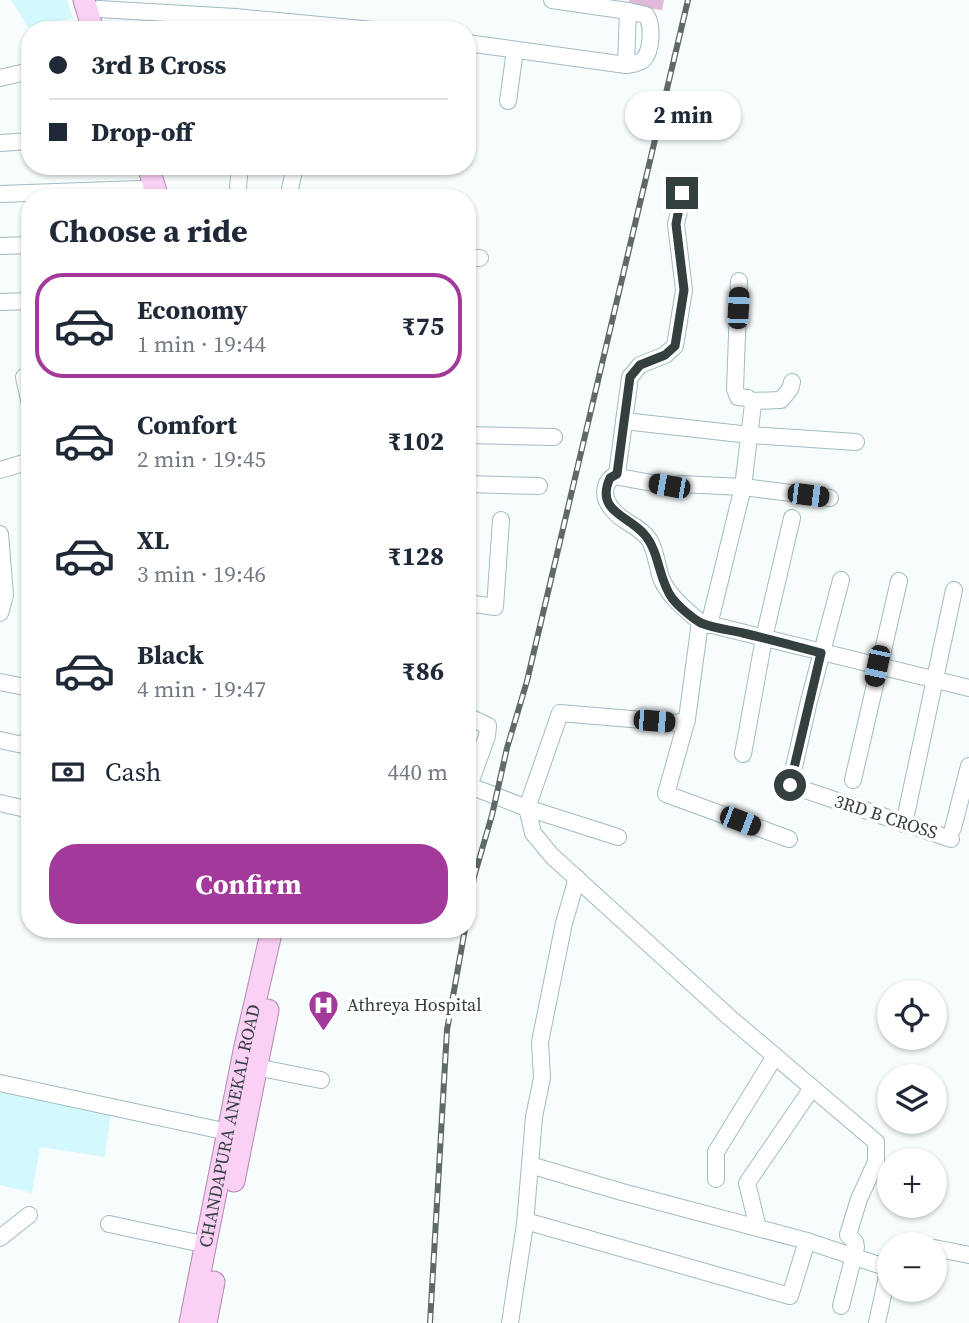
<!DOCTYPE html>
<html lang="en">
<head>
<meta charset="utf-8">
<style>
	:root { --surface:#fff; --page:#f6f6f7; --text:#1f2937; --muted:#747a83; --line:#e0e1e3; --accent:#a3399b }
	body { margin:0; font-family:"Source Serif 4",serif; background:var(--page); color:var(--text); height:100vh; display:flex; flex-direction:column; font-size:26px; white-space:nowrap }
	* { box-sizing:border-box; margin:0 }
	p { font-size:23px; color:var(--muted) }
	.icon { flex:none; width:38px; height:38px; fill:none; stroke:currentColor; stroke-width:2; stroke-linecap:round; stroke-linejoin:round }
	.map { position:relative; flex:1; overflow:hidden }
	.details { position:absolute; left:21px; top:189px; width:455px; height:749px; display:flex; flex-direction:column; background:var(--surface); border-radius:28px; box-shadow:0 2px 5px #0004 }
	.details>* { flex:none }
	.top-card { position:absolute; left:21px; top:21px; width:455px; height:154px; border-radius:28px; box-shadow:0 2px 5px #0004; display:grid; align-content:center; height:154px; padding:0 28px; background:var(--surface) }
	.controls { position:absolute; left:877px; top:980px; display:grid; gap:14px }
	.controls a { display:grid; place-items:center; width:70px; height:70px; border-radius:50%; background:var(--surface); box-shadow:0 2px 5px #0004; font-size:35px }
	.end { position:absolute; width:32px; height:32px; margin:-16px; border:9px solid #343f40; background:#fff; box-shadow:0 0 0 4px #fff }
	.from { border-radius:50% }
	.bubble { position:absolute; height:49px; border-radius:24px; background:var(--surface); box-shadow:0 2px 5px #0004; font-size:23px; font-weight:700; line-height:49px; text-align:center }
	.car { position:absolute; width:21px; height:42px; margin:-21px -10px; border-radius:9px; box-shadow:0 0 5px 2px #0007; background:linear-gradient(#222 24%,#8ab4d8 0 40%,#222 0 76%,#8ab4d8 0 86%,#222 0) }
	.top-card b { display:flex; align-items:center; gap:24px; height:66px; font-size:26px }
	.top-card b+b { border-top:2px solid var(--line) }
	.top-card i { width:18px; height:18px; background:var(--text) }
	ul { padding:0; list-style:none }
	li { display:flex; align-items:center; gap:21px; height:105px; margin:0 14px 10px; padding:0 14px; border:4px solid transparent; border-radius:28px }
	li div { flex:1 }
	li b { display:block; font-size:26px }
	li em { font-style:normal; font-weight:700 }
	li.on { border-color:var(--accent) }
	li>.icon { width:63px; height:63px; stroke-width:1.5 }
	h2 { padding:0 28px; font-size:32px; line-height:84px }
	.pay { display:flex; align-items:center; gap:18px; height:77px; padding:0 28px; font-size:26px }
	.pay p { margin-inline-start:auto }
	.button { display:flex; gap:14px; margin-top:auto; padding:14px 28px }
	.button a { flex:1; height:80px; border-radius:28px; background:var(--accent); color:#fff; font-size:28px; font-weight:700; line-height:80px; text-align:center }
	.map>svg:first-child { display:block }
</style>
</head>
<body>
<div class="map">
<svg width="969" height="1323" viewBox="0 0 969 1323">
	<defs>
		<pattern id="park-crowns" width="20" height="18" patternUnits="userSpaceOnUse" patternTransform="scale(1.75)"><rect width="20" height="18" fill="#dfbada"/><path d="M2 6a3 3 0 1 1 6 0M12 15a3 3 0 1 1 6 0" fill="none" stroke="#b699b2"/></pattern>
	</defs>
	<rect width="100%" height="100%" fill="#f7fcfd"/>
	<g fill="#d3f8fe">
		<polygon points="11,0 67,0 73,18 28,27"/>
		<polygon points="0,1079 112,1102 105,1157 40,1147 32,1193 0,1185"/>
	</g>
	<polygon fill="url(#park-crowns)" points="629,0 664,0 662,10 628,6"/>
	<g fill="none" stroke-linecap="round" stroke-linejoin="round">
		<defs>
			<g id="minor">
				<polyline points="99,9 235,17 373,30"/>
				<polyline points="467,43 626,65 628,11 552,0"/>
				<path d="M 626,65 C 632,64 638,64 643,60 C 652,51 653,25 646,15 L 628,11"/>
				<polyline points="0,78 30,71"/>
				<polyline points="508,101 515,50"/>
				<polyline points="0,143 30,141"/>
				<polyline points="683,193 676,224 684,290 675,346 665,355 640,365 630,377 617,474 619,477 669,486 680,484 743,487 830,498"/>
				<polyline points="0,194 140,189"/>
				<polyline points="237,198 240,166"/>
				<polyline points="288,198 295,166"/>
				<polyline points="0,246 30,245"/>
				<polyline points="467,258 480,258"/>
				<polyline points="0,302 30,301"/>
				<polyline points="24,377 30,404"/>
				<polyline points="751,401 781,400 790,389 792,382"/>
				<polyline points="624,421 750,435 856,442"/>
				<polyline points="467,435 554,437"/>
				<polyline points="0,470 30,461"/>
				<path d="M 617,474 C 602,482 602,498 613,510 C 623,523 641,526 650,541 C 656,552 657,566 661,578 C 669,597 685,609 700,622"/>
				<polyline points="467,484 539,486"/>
				<polyline points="0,534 5,595 0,613"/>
				<polyline points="841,580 809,701 790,785 951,839"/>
				<polyline points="467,603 495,607 501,520"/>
				<polyline points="709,625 743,487 753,404 748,398 738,397 735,389 739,281"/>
				<polyline points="0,682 30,688"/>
				<polyline points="467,716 488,726 487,736 469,786"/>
				<polyline points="687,719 666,794 789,839"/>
				<polyline points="0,740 23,745 30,736"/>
				<polyline points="743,754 764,638 792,518"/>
				<polyline points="853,780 899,581"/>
				<polyline points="467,785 527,808 560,713 678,723 687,719 700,622 969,688"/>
				<polyline points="0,803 30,810"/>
				<polyline points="904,824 954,590"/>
				<polyline points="953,828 969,766"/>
				<polyline points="618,837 527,808 533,833 552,856 729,1017 876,1142 876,1162 859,1199 848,1235 855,1242 856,1247 841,1306"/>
				<polyline points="256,1067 321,1080"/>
				<polyline points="0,1083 228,1132"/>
				<polyline points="530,1165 622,1192 807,1241"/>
				<polyline points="716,1179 716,1152 775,1056"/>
				<polyline points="109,1224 207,1245"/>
				<polyline points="525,1224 534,1117 542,1078 540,1042 564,923 577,878"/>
				<polyline points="758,1228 747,1183 812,1088"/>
				<polyline points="0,1238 29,1215"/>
				<polyline points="934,1248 969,1255"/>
				<polyline points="510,1323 525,1224 529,1222 790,1296 807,1241 888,1268"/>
				<polyline points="877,1323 889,1267"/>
			</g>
			<g id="major">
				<polyline points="84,0 93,30"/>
				<polyline points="148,166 158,198"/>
				<polyline points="234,1181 268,1010"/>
				<path id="s1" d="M 190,1323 L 245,1046 L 272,929"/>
				<polyline points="206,1323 214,1282"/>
			</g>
		</defs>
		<use href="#minor" stroke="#a2bcc1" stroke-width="18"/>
		<use href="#major" stroke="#b388b2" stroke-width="23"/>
		<use href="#minor" stroke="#fff" stroke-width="16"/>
		<use href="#major" stroke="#fad0f5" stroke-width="21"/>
		<defs>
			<g id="rail">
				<polyline points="467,917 474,877 492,815 507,748 527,681 688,0"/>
				<polyline points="430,1323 447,1030 465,929"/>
			</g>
		</defs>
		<use href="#rail" stroke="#5f696a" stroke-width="6"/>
		<use href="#rail" stroke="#fff" stroke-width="3.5" stroke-dasharray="10" stroke-linecap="butt"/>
	</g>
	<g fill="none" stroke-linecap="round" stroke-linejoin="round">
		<path stroke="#343f40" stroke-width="9" d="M 682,193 L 676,224 L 684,290 L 675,346 L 665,355 L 640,365 L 630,377 L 617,474 L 610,478 C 595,511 627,515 644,534 C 660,552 658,579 672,598 C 678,606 692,618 701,623 C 713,628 730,630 743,633 C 769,639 795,646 821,653 L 790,785"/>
	</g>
	<defs>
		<symbol id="hospital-pin" viewBox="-11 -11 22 30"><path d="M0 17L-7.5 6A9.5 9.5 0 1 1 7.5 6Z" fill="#a3399b" stroke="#fff"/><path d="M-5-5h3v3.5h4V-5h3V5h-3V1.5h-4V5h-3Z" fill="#fff"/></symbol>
	</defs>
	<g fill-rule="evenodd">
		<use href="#hospital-pin" x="306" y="988" width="35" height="47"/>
	</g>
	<g text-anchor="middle" stroke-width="7" stroke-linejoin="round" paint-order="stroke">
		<g font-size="18" fill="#343f40" stroke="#fff">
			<text transform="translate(886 817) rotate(18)" y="6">3RD B CROSS</text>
			<text dy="6" stroke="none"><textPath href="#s1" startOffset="201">CHANDAPURA ANEKAL ROAD</textPath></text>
		</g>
		<g font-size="18" fill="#343f40" stroke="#fff" text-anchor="start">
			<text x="347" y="1011">Athreya Hospital</text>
		</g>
	</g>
</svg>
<div class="controls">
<a><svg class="icon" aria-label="locate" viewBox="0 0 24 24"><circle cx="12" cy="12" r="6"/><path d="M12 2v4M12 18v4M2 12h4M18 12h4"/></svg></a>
<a><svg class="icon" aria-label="layers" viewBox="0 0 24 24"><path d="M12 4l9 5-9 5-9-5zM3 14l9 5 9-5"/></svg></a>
<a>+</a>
<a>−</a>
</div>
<i class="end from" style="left:790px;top:785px"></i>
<i class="end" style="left:682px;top:193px"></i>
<div class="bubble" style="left:625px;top:91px;width:116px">2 min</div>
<i class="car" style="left:738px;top:308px;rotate:3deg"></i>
<i class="car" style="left:669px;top:486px;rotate:280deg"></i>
<i class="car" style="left:808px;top:495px;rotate:97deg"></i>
<i class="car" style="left:877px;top:666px;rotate:192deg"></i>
<i class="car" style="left:654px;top:721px;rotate:95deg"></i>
<i class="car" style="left:740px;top:821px;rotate:111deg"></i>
<div class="top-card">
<b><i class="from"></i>3rd B Cross</b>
<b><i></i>Drop-off</b>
</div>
<section class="details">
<h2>Choose a ride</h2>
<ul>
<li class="on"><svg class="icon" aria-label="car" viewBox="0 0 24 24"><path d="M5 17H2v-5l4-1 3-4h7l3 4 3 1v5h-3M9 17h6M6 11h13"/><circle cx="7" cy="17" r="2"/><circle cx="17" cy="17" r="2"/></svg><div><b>Economy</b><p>1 min · 19:44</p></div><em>₹75</em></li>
<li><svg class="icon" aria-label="car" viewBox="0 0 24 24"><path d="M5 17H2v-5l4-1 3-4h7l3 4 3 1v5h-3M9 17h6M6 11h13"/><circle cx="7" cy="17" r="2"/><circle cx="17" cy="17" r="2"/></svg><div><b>Comfort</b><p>2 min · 19:45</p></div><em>₹102</em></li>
<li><svg class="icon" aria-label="car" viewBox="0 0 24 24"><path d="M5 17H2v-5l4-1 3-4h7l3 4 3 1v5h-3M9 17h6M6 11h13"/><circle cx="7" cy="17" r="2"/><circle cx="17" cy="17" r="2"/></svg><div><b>XL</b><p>3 min · 19:46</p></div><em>₹128</em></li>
<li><svg class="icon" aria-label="car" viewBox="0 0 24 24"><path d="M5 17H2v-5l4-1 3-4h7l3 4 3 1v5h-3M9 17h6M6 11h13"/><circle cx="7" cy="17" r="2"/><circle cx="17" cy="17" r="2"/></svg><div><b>Black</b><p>4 min · 19:47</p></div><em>₹86</em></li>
</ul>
<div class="pay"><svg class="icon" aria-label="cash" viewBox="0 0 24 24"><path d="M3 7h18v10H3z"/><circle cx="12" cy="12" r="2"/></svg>Cash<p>440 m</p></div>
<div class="button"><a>Confirm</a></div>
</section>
</div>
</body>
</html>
